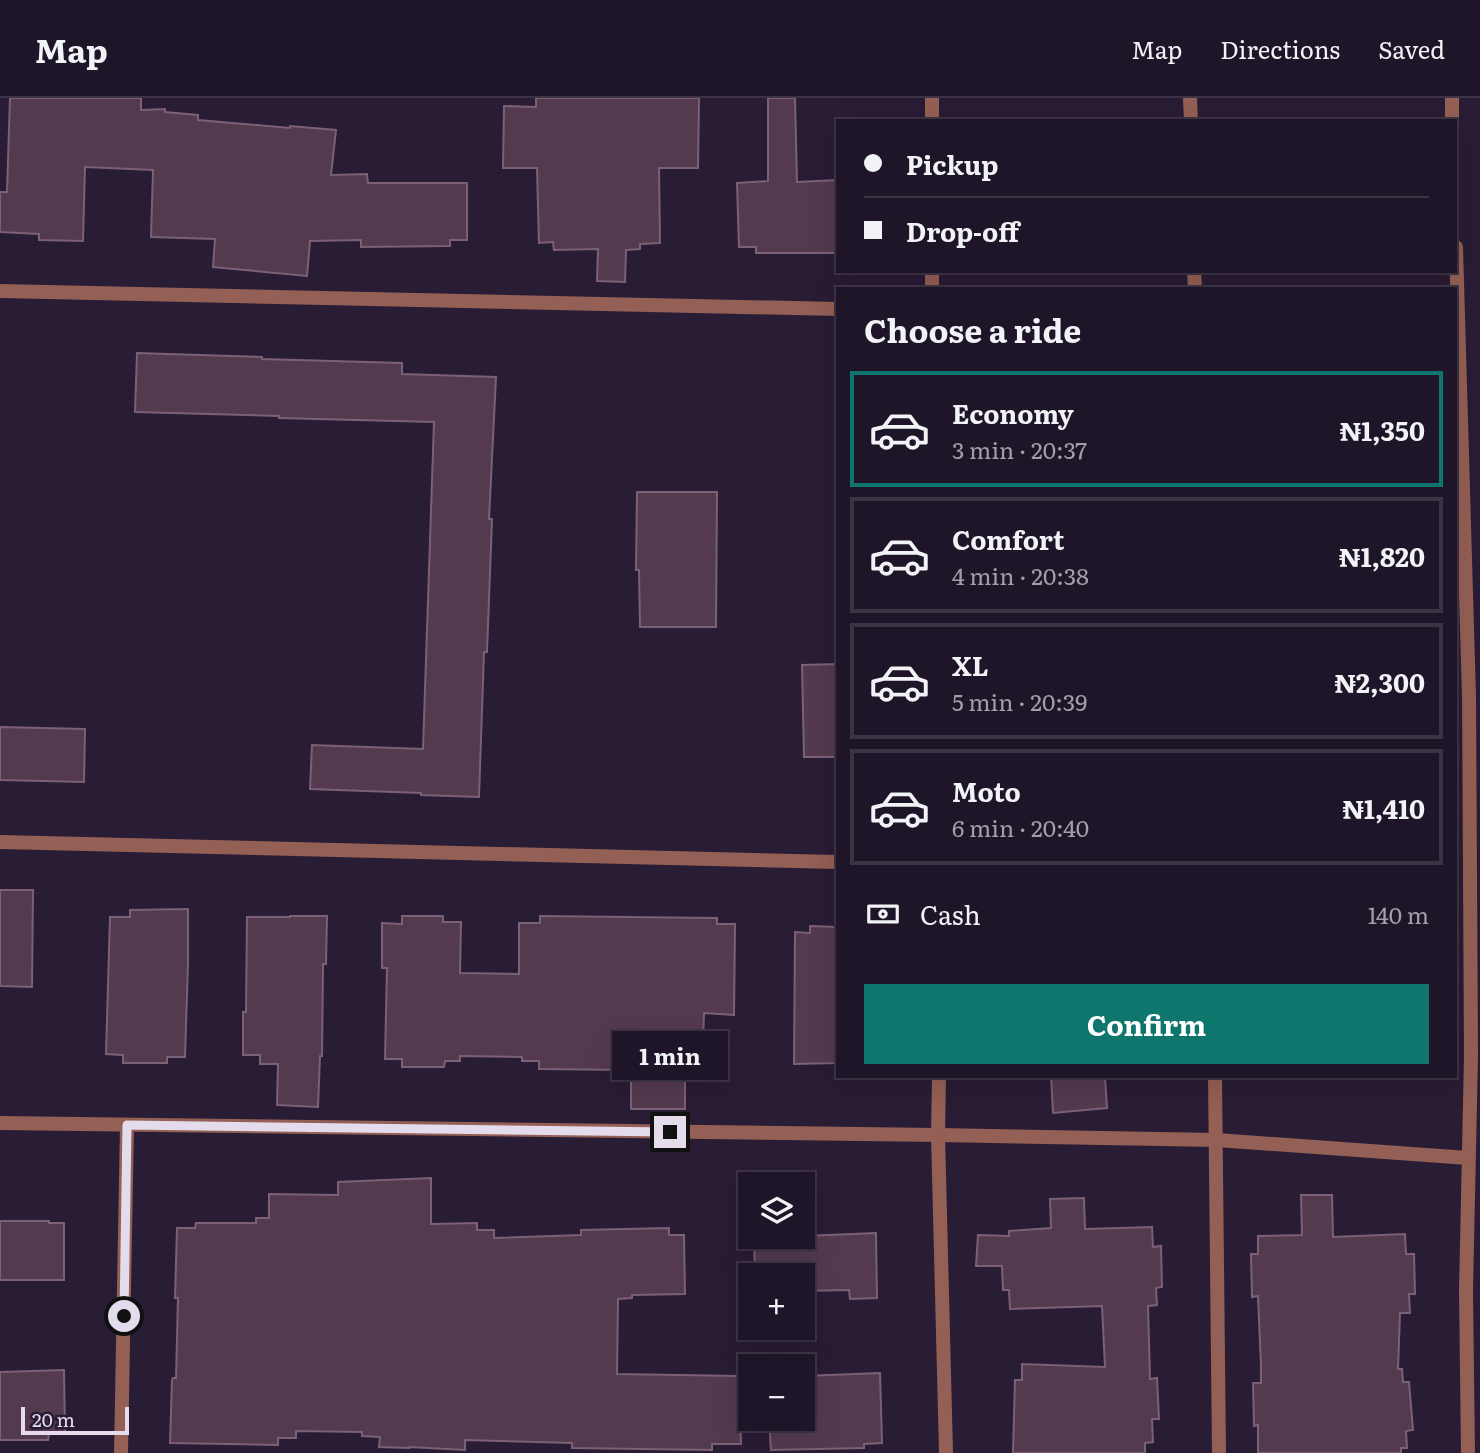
<!DOCTYPE html>
<html lang="en">
<head>
<meta charset="utf-8">
<style>
	:root { --surface:#1f1528; --page:#2c2234; --text:#f1f3f6; --muted:#a19fa8; --line:#3c3445; --accent:#0f766e }
	body { margin:0; font-family:Literata,serif; background:var(--page); color:var(--text); height:100vh; display:flex; flex-direction:column; font-size:26px; white-space:nowrap }
	* { box-sizing:border-box; margin:0 }
	p { font-size:23px; color:var(--muted) }
	.icon { flex:none; width:38px; height:38px; fill:none; stroke:currentColor; stroke-width:2; stroke-linecap:round; stroke-linejoin:round }
	.map { position:relative; flex:1; overflow:hidden }
	.side { position:absolute; left:836px; top:189px; width:621px; height:791px; display:flex; flex-direction:column; background:var(--surface); border-radius:0px; box-shadow:0 7px 28px #0002,0 0 0 2px var(--line) }
	.side>* { flex:none }
	.top-card { position:absolute; left:836px; top:21px; width:621px; height:154px; border-radius:0px; box-shadow:0 7px 28px #0002,0 0 0 2px var(--line); display:grid; align-content:center; height:154px; padding:0 28px; background:var(--surface) }
	.fabs { position:absolute; left:738px; top:1074px; display:grid; gap:14px }
	.fabs a { display:grid; place-items:center; width:77px; height:77px; border-radius:0px; background:var(--surface); box-shadow:0 7px 28px #0002,0 0 0 2px var(--line); font-size:35px }
	.scale { position:absolute; left:21px; bottom:18px; width:108px; box-sizing:border-box; padding-left:7px; border:4px solid #e4dced; border-top:0; font-size:19px; line-height:24px; white-space:nowrap; color:#e4dced; -webkit-text-stroke:5px #291c35; paint-order:stroke }
	.end { position:absolute; width:32px; height:32px; margin:-16px; border:9px solid #e4dced; background:#111; box-shadow:0 0 0 4px #111 }
	.from { border-radius:50% }
	.bubble { position:absolute; height:49px; border-radius:0px; background:var(--surface); box-shadow:0 7px 28px #0002,0 0 0 2px var(--line); font-size:23px; font-weight:700; line-height:49px; text-align:center }
	.top-card b { display:flex; align-items:center; gap:24px; height:66px; font-size:26px }
	.top-card b+b { border-top:2px solid var(--line) }
	.top-card i { width:18px; height:18px; background:var(--text) }
	ul { padding:0; list-style:none }
	li { display:flex; align-items:center; gap:21px; height:116px; margin:0 14px 10px; padding:0 14px; border:4px solid var(--line); border-radius:0px }
	li div { flex:1 }
	li b { display:block; font-size:26px }
	li em { font-style:normal; font-weight:700 }
	li.current { border-color:var(--accent) }
	li>.icon { width:63px; height:63px; stroke-width:1.5 }
	h2 { padding:0 28px; font-size:32px; line-height:84px }
	.pay { display:flex; align-items:center; gap:18px; height:77px; padding:0 28px; font-size:26px }
	.pay p { margin-inline-start:auto }
	.primary-button { display:flex; gap:14px; margin-top:auto; padding:14px 28px }
	.primary-button a { flex:1; height:80px; border-radius:0px; background:var(--accent); color:#fff; font-size:28px; font-weight:700; line-height:80px; text-align:center }
	header { display:flex; align-items:center; gap:42px; box-sizing:border-box; height:98px; padding:0 35px; background:var(--surface); border-bottom:2px solid var(--line) }
	header strong { font-size:33px }
	nav { display:flex; gap:38px; margin-inline-start:auto; font-size:24px }
	.map>svg:first-child { display:block }
</style>
</head>
<body>
<header>
<strong>Map</strong>
<nav><a>Map</a><a>Directions</a><a>Saved</a></nav>
</header>
<div class="map">
<svg width="1480" height="1355" viewBox="0 0 1480 1355">
	<rect width="100%" height="100%" fill="#291c35"/>
	<g fill="#543a4f" stroke="#7c6076" stroke-width="2">
		<polygon points="10,0 141,0 141,12 165,11 165,14 198,17 198,22 290,30 290,28 336,32 331,77 367,76 368,85 467,85 467,142 450,142 450,148 361,149 361,142 310,143 307,178 213,169 215,141 151,139 153,72 85,69 83,143 39,142 39,136 0,134 0,94 7,94"/>
		<polygon points="536,0 699,0 698,70 659,70 660,145 640,146 640,151 626,152 625,184 597,183 598,151 554,152 553,144 539,145 537,70 503,70 504,8 536,9"/>
		<polygon points="768,0 795,0 797,84 838,82 838,155 756,155 756,149 739,149 737,85 768,83"/>
		<polygon points="137,255 262,259 262,261 402,265 402,276 496,279 489,421 492,421 487,554 484,554 479,699 421,697 421,695 310,691 312,647 423,651 434,324 279,320 279,318 135,314"/>
		<polygon points="637,394 717,394 716,529 640,529 639,472 636,472"/>
		<polygon points="838,566 838,659 804,659 802,567"/>
		<polygon points="0,629 85,631 84,684 0,682"/>
		<polygon points="0,792 33,792 32,889 0,888"/>
		<polygon points="188,811 188,865 185,959 167,959 167,965 123,965 123,957 106,956 110,819 130,819 130,812"/>
		<polygon points="290,818 327,818 326,866 323,866 322,958 320,958 318,1009 277,1007 278,966 260,966 260,957 243,957 243,914 246,914 247,819 290,819"/>
		<polygon points="402,818 443,818 443,824 461,824 460,875 519,876 519,825 540,825 540,818 717,820 717,826 735,826 734,917 704,915 702,971 685,971 685,1011 631,1011 631,972 539,971 539,963 522,963 522,959 460,958 460,963 445,963 444,969 402,969 402,961 385,961 387,870 382,870 382,825 402,826"/>
		<polygon points="810,828 838,829 838,965 794,966 795,834 810,835"/>
		<polygon points="1051,978 1105,978 1107,1010 1053,1015"/>
		<polygon points="431,1080 431,1126 477,1125 477,1132 494,1132 494,1140 581,1137 581,1132 669,1130 669,1137 684,1137 685,1196 632,1197 632,1200 618,1201 617,1276 739,1278 741,1346 712,1346 712,1352 572,1350 572,1345 465,1342 465,1352 409,1349 409,1350 379,1349 380,1339 362,1338 362,1334 296,1333 296,1340 278,1340 278,1347 170,1345 172,1282 173,1280 176,1280 178,1200 175,1200 177,1130 195,1130 196,1125 256,1125 256,1120 269,1120 269,1096 338,1097 338,1084"/>
		<polygon points="1301,1097 1332,1097 1333,1139 1405,1136 1406,1156 1414,1156 1415,1196 1409,1196 1410,1215 1400,1215 1398,1271 1402,1271 1403,1284 1409,1284 1413,1332 1406,1333 1407,1350 1401,1350 1401,1355 1258,1355 1258,1327 1254,1328 1253,1285 1261,1285 1261,1268 1258,1198 1252,1199 1251,1156 1258,1156 1258,1138 1302,1137"/>
		<polygon points="1084,1100 1085,1131 1152,1129 1153,1149 1161,1148 1162,1189 1156,1190 1157,1207 1148,1208 1150,1281 1157,1280 1159,1321 1152,1321 1153,1344 1145,1345 1145,1355 1013,1355 1015,1282 1022,1282 1022,1266 1105,1269 1102,1208 1010,1211 1009,1192 1003,1192 1002,1168 976,1168 978,1137 1009,1138 1009,1133 1051,1130 1050,1101"/>
		<polygon points="0,1123 49,1123 49,1125 64,1125 64,1182 0,1182"/>
		<polygon points="876,1135 877,1200 850,1201 849,1192 803,1193 803,1178 755,1178 754,1139 803,1139 803,1138"/>
		<polygon points="64,1272 65,1335 49,1335 48,1342 0,1342 0,1274"/>
		<polygon points="880,1275 882,1345 864,1346 864,1350 771,1352 769,1321 803,1321 803,1278"/>
	</g>
	<g fill="none" stroke-linecap="round" stroke-linejoin="round">
		<g stroke="#945f54" stroke-width="14">
			<polyline points="932,0 932,23"/>
			<polyline points="1190,0 1191,23"/>
			<polyline points="1452,0 1452,23"/>
			<polyline points="1456,149 1469,599 1471,958 1466,1193 1468,1355"/>
			<polyline points="932,173 932,191"/>
			<polyline points="1194,173 1195,191"/>
			<polyline points="0,193 838,211"/>
			<polyline points="0,744 838,764"/>
			<polyline points="939,978 938,1037 946,1355"/>
			<polyline points="1215,978 1219,1355"/>
			<polyline points="0,1025 938,1037 1217,1042 1468,1060"/>
			<polyline points="121,1355 127,1027"/>
		</g>
	</g>
	<g fill="none" stroke-linecap="round" stroke-linejoin="round">
		<polyline stroke="#e4dced" stroke-width="9" points="124,1218 127,1027 670,1034"/>
	</g>
</svg>
<div class="fabs">
<a><svg class="icon" aria-label="layers" viewBox="0 0 24 24"><path d="M12 4l9 5-9 5-9-5zM3 14l9 5 9-5"/></svg></a>
<a>+</a>
<a>−</a>
</div>
<div class="scale">20 m</div>
<i class="end from" style="left:124px;top:1218px"></i>
<i class="end" style="left:670px;top:1034px"></i>
<div class="bubble" style="left:612px;top:933px;width:116px">1 min</div>
<div class="top-card">
<b><i class="from"></i>Pickup</b>
<b><i></i>Drop-off</b>
</div>
<section class="side">
<h2>Choose a ride</h2>
<ul>
<li class="current"><svg class="icon" aria-label="car" viewBox="0 0 24 24"><path d="M5 17H2v-5l4-1 3-4h7l3 4 3 1v5h-3M9 17h6M6 11h13"/><circle cx="7" cy="17" r="2"/><circle cx="17" cy="17" r="2"/></svg><div><b>Economy</b><p>3 min · 20:37</p></div><em>₦1,350</em></li>
<li><svg class="icon" aria-label="car" viewBox="0 0 24 24"><path d="M5 17H2v-5l4-1 3-4h7l3 4 3 1v5h-3M9 17h6M6 11h13"/><circle cx="7" cy="17" r="2"/><circle cx="17" cy="17" r="2"/></svg><div><b>Comfort</b><p>4 min · 20:38</p></div><em>₦1,820</em></li>
<li><svg class="icon" aria-label="car" viewBox="0 0 24 24"><path d="M5 17H2v-5l4-1 3-4h7l3 4 3 1v5h-3M9 17h6M6 11h13"/><circle cx="7" cy="17" r="2"/><circle cx="17" cy="17" r="2"/></svg><div><b>XL</b><p>5 min · 20:39</p></div><em>₦2,300</em></li>
<li><svg class="icon" aria-label="car" viewBox="0 0 24 24"><path d="M5 17H2v-5l4-1 3-4h7l3 4 3 1v5h-3M9 17h6M6 11h13"/><circle cx="7" cy="17" r="2"/><circle cx="17" cy="17" r="2"/></svg><div><b>Moto</b><p>6 min · 20:40</p></div><em>₦1,410</em></li>
</ul>
<div class="pay"><svg class="icon" aria-label="cash" viewBox="0 0 24 24"><path d="M3 7h18v10H3z"/><circle cx="12" cy="12" r="2"/></svg>Cash<p>140 m</p></div>
<div class="primary-button"><a>Confirm</a></div>
</section>
</div>
</body>
</html>
